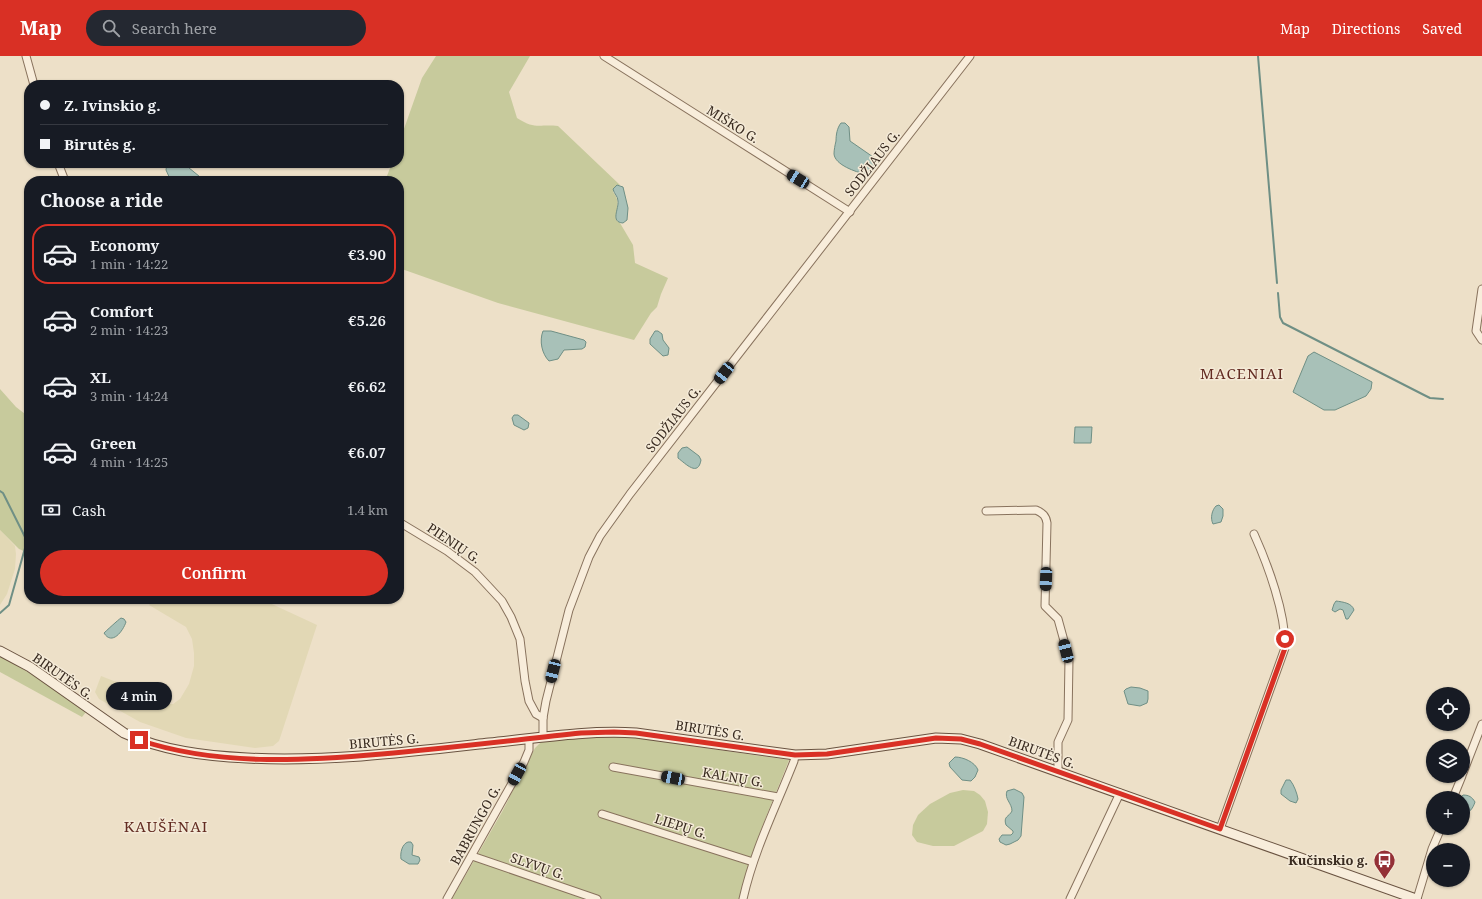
<!DOCTYPE html>
<html lang="en">
<head>
<meta charset="utf-8">
<style>
	:root { --surface:#171b24; --page:#242831; --text:#f1f3f6; --muted:#9ea1a6; --line:#363941; --accent:#d93025 }
	body { margin:0; font-family:"Noto Serif",serif; background:var(--page); color:var(--text); height:100vh; display:flex; flex-direction:column; font-size:15px; white-space:nowrap }
	* { box-sizing:border-box; margin:0 }
	p { font-size:13px; color:var(--muted) }
	.icon { flex:none; width:22px; height:22px; fill:none; stroke:currentColor; stroke-width:2; stroke-linecap:round; stroke-linejoin:round }
	.map { position:relative; flex:1; overflow:hidden }
	.side { position:absolute; left:24px; top:120px; width:380px; height:428px; display:flex; flex-direction:column; background:var(--surface); border-radius:16px; box-shadow:0 1px 3px #0004 }
	.side>* { flex:none }
	.top-card { position:absolute; left:24px; top:24px; width:380px; height:88px; border-radius:16px; box-shadow:0 1px 3px #0004; display:grid; align-content:center; height:88px; padding:0 16px; background:var(--surface) }
	.controls { position:absolute; left:1426px; top:631px; display:grid; gap:8px }
	.controls a { display:grid; place-items:center; width:44px; height:44px; border-radius:50%; background:var(--surface); box-shadow:0 1px 3px #0004; font-size:20px }
	.end { position:absolute; width:18px; height:18px; margin:-9px; border:5px solid #d93025; background:#fff; box-shadow:0 0 0 2px #fff }
	.from { border-radius:50% }
	.bubble { position:absolute; height:28px; border-radius:14px; background:var(--surface); box-shadow:0 1px 3px #0004; font-size:13px; font-weight:600; line-height:28px; text-align:center }
	.car { position:absolute; width:12px; height:24px; margin:-12px -6px; border-radius:5px; box-shadow:0 0 3px 1px #0007; background:linear-gradient(#222 24%,#8ab4d8 0 40%,#222 0 76%,#8ab4d8 0 86%,#222 0) }
	.top-card b { display:flex; align-items:center; gap:14px; height:38px; font-size:15px }
	.top-card b+b { border-top:1px solid var(--line) }
	.top-card i { width:10px; height:10px; background:var(--text) }
	ul { padding:0; list-style:none }
	li { display:flex; align-items:center; gap:12px; height:60px; margin:0 8px 6px; padding:0 8px; border:2px solid transparent; border-radius:16px }
	li div { flex:1 }
	li b { display:block; font-size:15px }
	li em { font-style:normal; font-weight:600 }
	li.on { border-color:var(--accent) }
	li>.icon { width:36px; height:36px; stroke-width:1.5 }
	h2 { padding:0 16px; font-size:18px; line-height:48px }
	.pay { display:flex; align-items:center; gap:10px; height:44px; padding:0 16px; font-size:15px }
	.pay p { margin-inline-start:auto }
	.button { display:flex; gap:8px; margin-top:auto; padding:8px 16px }
	.button a { flex:1; height:46px; border-radius:24px; background:var(--accent); color:#fff; font-size:16px; font-weight:600; line-height:46px; text-align:center }
	header { display:flex; align-items:center; gap:24px; box-sizing:border-box; height:56px; padding:0 20px; background:var(--accent); color:#fff }
	header strong { font-size:19px }
	nav { display:flex; gap:22px; margin-inline-start:auto; font-size:14px }
	.search { width:280px; height:36px; background:var(--page); display:flex; align-items:center; gap:10px; box-sizing:border-box; padding:0 14px; border-radius:22px; color:var(--muted); font-size:15px }
	.map>svg:first-child { display:block }
</style>
</head>
<body>
<header>
<strong>Map</strong>
<div class="search"><svg class="icon" aria-label="search" viewBox="0 0 24 24"><circle cx="10" cy="10" r="6"/><path d="M15 15l6 6"/></svg>Search here</div>
<nav><a>Map</a><a>Directions</a><a>Saved</a></nav>
</header>
<div class="map">
<svg width="1482" height="843" viewBox="0 0 1482 843">
	<rect width="100%" height="100%" fill="#ede0c8"/>
	<g fill="#e2d8b5">
		<polygon points="0,474 15,490 16,498 15,513 7,538 0,549"/>
		<polygon points="154,543 177,543 191,548 196,543 261,543 317,569 281,679 279,685 273,690 255,692 186,682 140,666 99,643 95,636 101,620 147,638 165,648 173,648 180,643 189,628 194,610 194,597 192,583 186,571 149,549"/>
	</g>
	<g fill="#c7ca9c">
		<path d="M 436,0 L 530,0 L 509,36 L 517,62 C 536,74 538,68 558,70 L 620,129 L 617,129 L 613,136 C 621,145 616,153 616,164 L 620,167 L 633,189 L 635,207 L 668,222 L 661,238 L 657,251 L 651,257 L 634,284 L 498,247 L 399,212 L 399,125 L 385,125 L 392,107 L 399,107 L 399,87 L 422,22 Z"/>
		<polygon points="0,333 16,351 29,361 29,446 25,444 29,452 29,495 26,496 19,493 0,474"/>
		<polygon points="0,599 49,629 86,656 82,661 0,616"/>
		<path d="M 592,680 L 630,681 L 789,704 C 771,750 750,795 740,843 L 452,843 L 502,756 L 535,692 L 542,685 Z"/>
		<polygon points="963,734 974,735 980,739 985,745 988,756 987,768 983,775 954,790 933,790 917,786 912,779 913,769 918,759 930,748 950,737"/>
	</g>
	<g fill="#a8c1b8" stroke="#6f8f85">
		<path d="M 841,67 L 845,67 L 849,71 L 850,85 L 876,103 C 875,109 870,116 865,118 C 856,116 835,109 834,98 C 834,94 835,89 836,85 C 836,79 837,72 841,67 Z"/>
		<polygon points="167,107 183,107 205,125 171,125 166,114"/>
		<path d="M 617,129 L 623,131 L 628,152 L 627,164 L 623,167 C 610,166 619,153 618,145 C 618,140 614,138 613,133 Z"/>
		<path d="M 543,275 L 551,275 L 584,284 L 586,286 L 585,291 L 582,293 L 564,294 L 558,303 L 549,305 C 542,298 539,285 543,275 Z"/>
		<polygon points="655,275 658,275 662,278 663,284 669,292 668,299 663,300 650,288 650,283"/>
		<polygon points="1314,296 1372,326 1371,333 1366,340 1335,354 1324,354 1293,336 1308,300"/>
		<polygon points="514,359 518,359 529,367 528,372 524,374 514,369 512,362"/>
		<polygon points="1075,371 1092,371 1091,387 1074,387"/>
		<path d="M 687,391 L 699,400 L 701,404 C 698,421 686,408 678,402 L 678,397 L 682,392 Z"/>
		<path d="M 1219,449 L 1223,453 L 1223,460 L 1221,466 L 1213,468 C 1210,462 1212,454 1216,450 Z"/>
		<path d="M 1336,545 C 1343,546 1352,547 1354,554 L 1348,563 L 1346,563 L 1343,554 L 1340,553 L 1335,556 L 1332,554 L 1334,548 Z"/>
		<path d="M 121,562 L 124,563 L 126,566 C 123,575 112,590 104,577 C 105,576 119,563 121,562 Z"/>
		<polygon points="1131,631 1140,632 1148,635 1148,643 1147,647 1140,650 1128,648 1124,635 1126,633"/>
		<path d="M 955,701 C 963,701 975,706 978,714 L 975,721 L 971,725 L 962,724 L 950,711 L 949,707 Z"/>
		<path d="M 1286,724 L 1290,724 C 1294,729 1297,737 1298,743 L 1296,747 L 1290,745 L 1281,738 L 1281,734 Z"/>
		<path d="M 1014,733 L 1022,737 L 1024,741 L 1021,780 L 1018,784 L 1010,788 L 1006,789 L 1000,786 L 999,783 L 1002,779 L 1011,779 L 1013,777 L 1013,775 L 1006,769 C 1003,760 1009,761 1012,755 C 1012,747 1004,743 1007,735 Z"/>
		<path d="M 1463,739 C 1469,739 1472,741 1475,746 C 1473,752 1470,757 1463,758 L 1463,742 L 1460,742 Z"/>
		<path d="M 408,786 L 411,786 L 413,789 L 412,799 L 419,801 L 420,804 L 418,808 L 409,808 L 401,803 C 400,797 402,788 408,786 Z"/>
	</g>
	<g fill="none" stroke-linecap="round" stroke-linejoin="round">
		<g stroke="#6f8f85" stroke-width="2">
			<polyline points="1258,0 1277,227"/>
			<polyline points="1278,237 1280,261 1283,267 1424,339 1430,342 1443,343"/>
			<polyline points="0,435 3,437 27,485 9,549 0,557"/>
		</g>
		<defs>
			<g id="street">
				<polyline points="26,0 34,29"/>
				<polyline points="604,0 850,156"/>
				<polyline points="58,107 65,125"/>
				<polyline points="1482,233 1476,275 1482,284"/>
				<path d="M 986,455 L 1036,454 C 1043,457 1046,460 1047,467 L 1045,550 L 1058,563 L 1069,603 L 1068,664 L 1058,686 L 1058,716"/>
				<polyline points="399,466 447,495 475,516 502,545 511,561 520,583 525,625 529,645 536,658 543,662"/>
				<polyline points="543,681 543,662 546,645 569,554 589,501 600,480 630,438 970,0"/>
				<polyline points="613,711 778,741"/>
				<polyline points="1463,717 1482,668"/>
				<polyline points="1453,742 1462,720"/>
				<polyline points="602,758 753,806"/>
				<path d="M 1220,773 L 1285,592 C 1286,558 1268,509 1254,478"/>
				<polyline points="472,800 597,843"/>
				<polyline points="447,843 524,706 529,694 529,683"/>
				<path d="M 743,843 C 754,794 776,751 794,705 L 795,699"/>
				<polyline points="1070,843 1120,737"/>
				<polyline points="1417,843 1432,793 1441,772"/>
			</g>
			<path id="secondary" d="M 0,595 L 30,611 L 124,677 C 163,695 205,700 247,702 C 328,706 409,696 489,687 C 538,682 587,674 636,677 L 795,699 L 827,698 L 936,682 L 961,683 L 980,688 L 1416,843"/>
		</defs>
		<use href="#street" stroke="#88725d" stroke-width="9"/>
		<use href="#secondary" stroke="#6a5341" stroke-width="11"/>
		<use href="#street" stroke="#f8eddb" stroke-width="7"/>
		<use href="#secondary" stroke="#f8eddb" stroke-width="9"/>
	</g>
	<g fill="none" stroke-linecap="round" stroke-linejoin="round">
		<path stroke="#d93025" stroke-width="5" d="M 139,684 C 217,710 302,705 382,698 C 449,692 515,684 581,677 L 614,676 L 636,677 L 795,699 L 827,698 L 936,682 L 961,683 L 980,688 L 1220,773 L 1285,592 L 1285,583"/>
	</g>
	<defs>
		<symbol id="bus-pin" viewBox="-11 -11 22 30"><path d="M0 17L-7.5 6A9.5 9.5 0 1 1 7.5 6Z" fill="#943036" stroke="#f4ead7"/><path d="M-5-6H5V4H4V6H2V4H-2V6H-4V4H-5ZM-3.5-4V0h7V-4ZM-3.5 1.2v1.5H-2V1.2ZM2 1.2v1.5H3.5V1.2Z" fill="#fff"/></symbol>
	</defs>
	<g fill-rule="evenodd">
		<use href="#bus-pin" x="1372" y="792" width="25" height="34"/>
	</g>
	<g text-anchor="middle" stroke-width="3" stroke-linejoin="round" paint-order="stroke">
		<g font-size="13" fill="#392b20" stroke="#f4ead7">
			<text transform="translate(733 68) rotate(32)" y="5">MIŠKO G.</text>
			<text transform="translate(872 107) rotate(-52)" y="5">SODŽIAUS G.</text>
			<text transform="translate(673 363) rotate(-52)" y="5">SODŽIAUS G.</text>
			<text transform="translate(454 487) rotate(34)" y="5">PIENIŲ G.</text>
			<text transform="translate(63 620) rotate(35)" y="5">BIRUTĖS G.</text>
			<text transform="translate(710 674) rotate(9)" y="5">BIRUTĖS G.</text>
			<text transform="translate(384 685) rotate(-5)" y="5">BIRUTĖS G.</text>
			<text transform="translate(1042 696) rotate(20)" y="5">BIRUTĖS G.</text>
			<text transform="translate(733 721) rotate(10)" y="5">KALNŲ G.</text>
			<text transform="translate(475 769) rotate(-61)" y="5">BABRUNGO G.</text>
			<text transform="translate(681 770) rotate(18)" y="5">LIEPŲ G.</text>
			<text transform="translate(538 810) rotate(19)" y="5">SLYVŲ G.</text>
		</g>
		<g font-size="13" font-weight="bold" fill="#392b20" stroke="#f4ead7" text-anchor="end">
			<text x="1368" y="809">Kučinskio g.</text>
		</g>
		<g font-size="15" letter-spacing="1" fill="#632c22" stroke="#f4ead7">
			<text x="1242" y="323">MACENIAI</text>
			<text x="166" y="776">KAUŠĖNAI</text>
		</g>
	</g>
</svg>
<div class="controls">
<a><svg class="icon" aria-label="locate" viewBox="0 0 24 24"><circle cx="12" cy="12" r="6"/><path d="M12 2v4M12 18v4M2 12h4M18 12h4"/></svg></a>
<a><svg class="icon" aria-label="layers" viewBox="0 0 24 24"><path d="M12 4l9 5-9 5-9-5zM3 14l9 5 9-5"/></svg></a>
<a>+</a>
<a>−</a>
</div>
<i class="end from" style="left:1285px;top:583px"></i>
<i class="end" style="left:139px;top:684px"></i>
<div class="bubble" style="left:106px;top:626px;width:66px">4 min</div>
<i class="car" style="left:798px;top:123px;rotate:302deg"></i>
<i class="car" style="left:724px;top:317px;rotate:218deg"></i>
<i class="car" style="left:1046px;top:523px;rotate:182deg"></i>
<i class="car" style="left:1066px;top:595px;rotate:346deg"></i>
<i class="car" style="left:553px;top:615px;rotate:194deg"></i>
<i class="car" style="left:517px;top:718px;rotate:209deg"></i>
<i class="car" style="left:673px;top:722px;rotate:281deg"></i>
<div class="top-card">
<b><i class="from"></i>Z. Ivinskio g.</b>
<b><i></i>Birutės g.</b>
</div>
<section class="side">
<h2>Choose a ride</h2>
<ul>
<li class="on"><svg class="icon" aria-label="car" viewBox="0 0 24 24"><path d="M5 17H2v-5l4-1 3-4h7l3 4 3 1v5h-3M9 17h6M6 11h13"/><circle cx="7" cy="17" r="2"/><circle cx="17" cy="17" r="2"/></svg><div><b>Economy</b><p>1 min · 14:22</p></div><em>€3.90</em></li>
<li><svg class="icon" aria-label="car" viewBox="0 0 24 24"><path d="M5 17H2v-5l4-1 3-4h7l3 4 3 1v5h-3M9 17h6M6 11h13"/><circle cx="7" cy="17" r="2"/><circle cx="17" cy="17" r="2"/></svg><div><b>Comfort</b><p>2 min · 14:23</p></div><em>€5.26</em></li>
<li><svg class="icon" aria-label="car" viewBox="0 0 24 24"><path d="M5 17H2v-5l4-1 3-4h7l3 4 3 1v5h-3M9 17h6M6 11h13"/><circle cx="7" cy="17" r="2"/><circle cx="17" cy="17" r="2"/></svg><div><b>XL</b><p>3 min · 14:24</p></div><em>€6.62</em></li>
<li><svg class="icon" aria-label="car" viewBox="0 0 24 24"><path d="M5 17H2v-5l4-1 3-4h7l3 4 3 1v5h-3M9 17h6M6 11h13"/><circle cx="7" cy="17" r="2"/><circle cx="17" cy="17" r="2"/></svg><div><b>Green</b><p>4 min · 14:25</p></div><em>€6.07</em></li>
</ul>
<div class="pay"><svg class="icon" aria-label="cash" viewBox="0 0 24 24"><path d="M3 7h18v10H3z"/><circle cx="12" cy="12" r="2"/></svg>Cash<p>1.4 km</p></div>
<div class="button"><a>Confirm</a></div>
</section>
</div>
</body>
</html>
